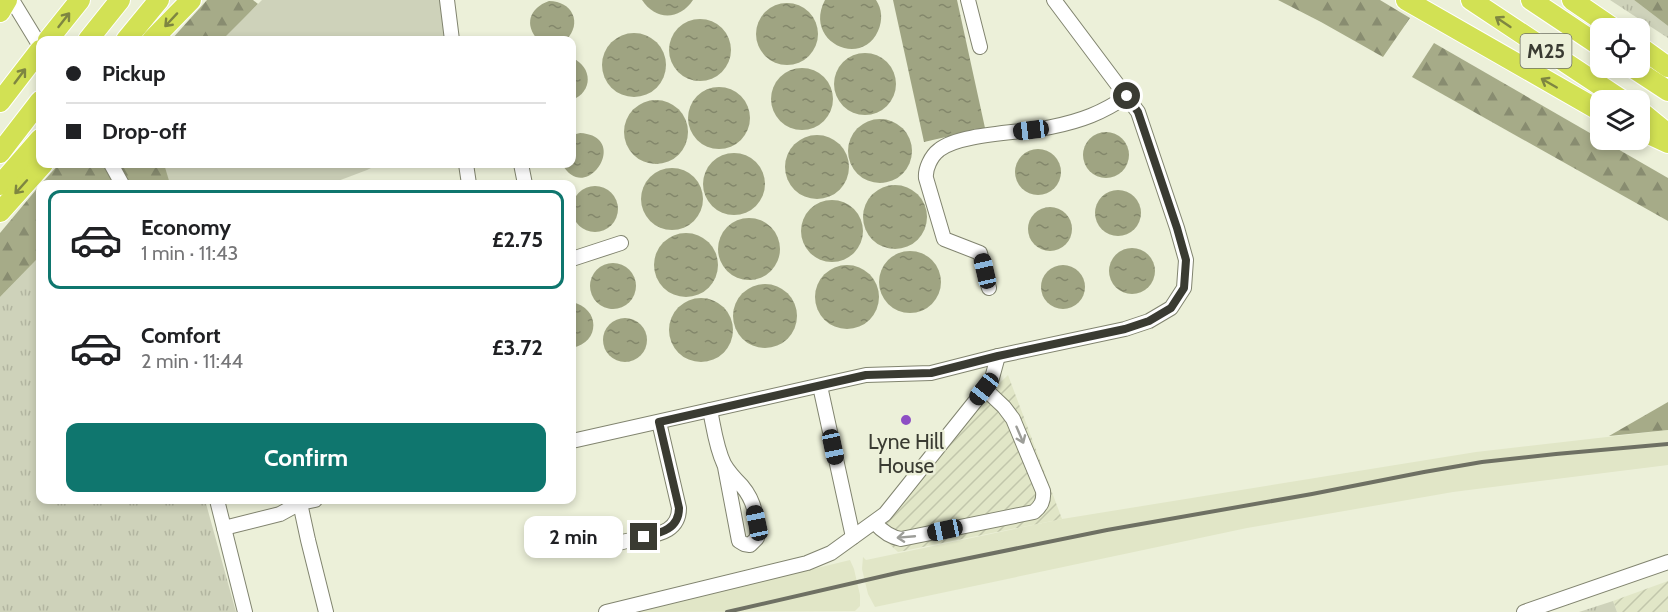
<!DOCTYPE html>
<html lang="en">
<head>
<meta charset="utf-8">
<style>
	:root { --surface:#fff; --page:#f6f6f6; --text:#202124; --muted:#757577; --line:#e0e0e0; --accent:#0f766e }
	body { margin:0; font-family:Cabin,sans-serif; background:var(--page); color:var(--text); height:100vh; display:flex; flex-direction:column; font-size:22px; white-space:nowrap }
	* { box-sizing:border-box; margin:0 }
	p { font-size:20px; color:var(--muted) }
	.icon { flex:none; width:33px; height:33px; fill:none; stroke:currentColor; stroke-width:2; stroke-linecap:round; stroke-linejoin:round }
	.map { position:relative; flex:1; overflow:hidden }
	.drawer { position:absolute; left:36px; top:180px; width:540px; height:324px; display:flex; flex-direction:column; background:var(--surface); border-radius:12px; box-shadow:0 3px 9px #0003 }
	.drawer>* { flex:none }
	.guide { position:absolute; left:36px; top:36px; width:540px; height:132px; border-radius:12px; box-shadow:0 3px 9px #0003; display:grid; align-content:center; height:132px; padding:0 30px; background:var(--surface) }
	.tools { position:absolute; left:1590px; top:18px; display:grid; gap:12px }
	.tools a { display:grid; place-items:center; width:60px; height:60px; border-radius:12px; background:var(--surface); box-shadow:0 3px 9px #0003; font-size:30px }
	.end { position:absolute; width:27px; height:27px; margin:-14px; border:8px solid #3a3b32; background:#fff; box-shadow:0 0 0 3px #fff }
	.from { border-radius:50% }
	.bubble { position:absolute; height:42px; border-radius:12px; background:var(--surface); box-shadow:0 3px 9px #0003; font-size:20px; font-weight:700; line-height:42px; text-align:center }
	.car { position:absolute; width:18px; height:36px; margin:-18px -9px; border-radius:8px; box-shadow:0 0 4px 2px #0007; background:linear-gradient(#222 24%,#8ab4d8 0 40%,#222 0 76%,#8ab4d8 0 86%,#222 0) }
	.guide b { display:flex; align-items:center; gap:21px; height:57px; font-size:22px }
	.guide b+b { border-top:2px solid var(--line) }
	.guide i { width:15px; height:15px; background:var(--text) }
	ul { padding:10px 0 0; list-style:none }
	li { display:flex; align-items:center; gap:18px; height:99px; margin:0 12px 9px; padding:0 18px; border:3px solid transparent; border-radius:12px }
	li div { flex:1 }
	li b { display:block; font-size:22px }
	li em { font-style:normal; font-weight:700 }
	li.on { border-color:var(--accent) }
	li>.icon { width:54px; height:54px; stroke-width:1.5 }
	.cta { display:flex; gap:12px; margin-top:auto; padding:12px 30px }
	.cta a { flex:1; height:69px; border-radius:12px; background:var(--accent); color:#fff; font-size:24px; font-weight:700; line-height:69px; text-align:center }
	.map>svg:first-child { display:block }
</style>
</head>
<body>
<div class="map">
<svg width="1668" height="612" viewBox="0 0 1668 612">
	<defs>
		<pattern id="industrial-furrows" width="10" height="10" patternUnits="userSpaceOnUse" patternTransform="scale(1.5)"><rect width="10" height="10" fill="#e1e6c7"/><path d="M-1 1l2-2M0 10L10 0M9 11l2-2" fill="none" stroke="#c2c6ab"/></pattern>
		<pattern id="grass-tufts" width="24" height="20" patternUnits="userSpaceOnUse" patternTransform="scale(1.5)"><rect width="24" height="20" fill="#ced2ba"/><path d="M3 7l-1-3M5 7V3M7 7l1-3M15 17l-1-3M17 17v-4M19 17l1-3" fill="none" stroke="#b2b5a0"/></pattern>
		<pattern id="forest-firs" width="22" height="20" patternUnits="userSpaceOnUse" patternTransform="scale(1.5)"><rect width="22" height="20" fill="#a6ab88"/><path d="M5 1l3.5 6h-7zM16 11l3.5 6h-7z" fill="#888c70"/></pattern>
		<pattern id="water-ripples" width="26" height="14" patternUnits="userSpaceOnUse" patternTransform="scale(1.5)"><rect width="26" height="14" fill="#9fa482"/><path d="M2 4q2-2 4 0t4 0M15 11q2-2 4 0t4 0" fill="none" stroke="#83876b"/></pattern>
	</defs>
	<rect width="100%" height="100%" fill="#ecf0d9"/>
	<g fill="#e1e6c7">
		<polygon points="1668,430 1668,465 1453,492 1247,528 875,607 868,594 862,569 863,557 866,560 1062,519 1476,452"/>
		<polygon points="850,560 854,569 860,595 860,606 855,611 638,612"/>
	</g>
	<g fill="url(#industrial-furrows)">
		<polygon points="1008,375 1062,519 898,552 878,534 980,402"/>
		<polygon points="1668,581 1668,612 1617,612 1613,601"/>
	</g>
	<g fill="url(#grass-tufts)">
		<polygon points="1610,0 1634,0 1668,26 1668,38"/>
		<polygon points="40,256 40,500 205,500 236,612 0,612 0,297"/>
		<polygon points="1613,601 1617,612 1579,612"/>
	</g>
	<g fill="url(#forest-firs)">
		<polygon points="207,0 253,0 258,4 224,40 171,40"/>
		<polygon points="1278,0 1380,0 1410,18 1383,57 1321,22"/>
		<polygon points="1634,0 1668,0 1668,26"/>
		<polygon points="1434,43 1668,178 1668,221 1412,77"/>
		<polygon points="59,164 191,164 196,184 41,184"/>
		<polygon points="40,185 40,256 0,297 0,233"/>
		<polygon points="1668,402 1668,430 1609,436"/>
	</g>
	<g fill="#ced2ba">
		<polygon points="262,0 440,0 445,40 222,40"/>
		<polygon points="164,164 379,164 367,170 330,184 170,184"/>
	</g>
	<g fill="url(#water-ripples)">
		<path d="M 642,0 L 693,0 C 679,21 655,20 642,0 Z"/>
		<path d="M 825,0 L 876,0 C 882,9 883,20 878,31 C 861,69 803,41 825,0 Z"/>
		<polygon points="893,0 957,0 985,128 924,142"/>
		<path d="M 549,1 C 572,1 583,23 566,40 L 538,40 C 524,25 529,8 549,1 Z"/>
		<circle cx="787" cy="34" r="31"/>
		<circle cx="700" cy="50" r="31"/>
		<circle cx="634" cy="65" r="32"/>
		<circle cx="865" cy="84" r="31"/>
		<path d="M 572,58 C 593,67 593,92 572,100 Z"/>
		<circle cx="802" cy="99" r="31"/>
		<circle cx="719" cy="118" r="31"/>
		<circle cx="656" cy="132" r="32"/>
		<circle cx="880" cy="151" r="32"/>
		<circle cx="1106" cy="155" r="23"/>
		<path d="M 580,133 C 632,136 586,207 562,164 L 572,164 L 572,135 Z"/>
		<circle cx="817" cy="167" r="32"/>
		<circle cx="1038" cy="172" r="23"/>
		<circle cx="734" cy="184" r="31"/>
		<circle cx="672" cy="199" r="31"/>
		<circle cx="895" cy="217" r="32"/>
		<circle cx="595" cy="209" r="23"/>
		<circle cx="1118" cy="213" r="23"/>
		<circle cx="832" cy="231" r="31"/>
		<circle cx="1050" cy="229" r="22"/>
		<circle cx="749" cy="249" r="31"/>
		<circle cx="686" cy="265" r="32"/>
		<circle cx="1132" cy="271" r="23"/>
		<circle cx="910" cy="282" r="31"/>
		<circle cx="613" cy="286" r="23"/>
		<circle cx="1063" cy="287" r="22"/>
		<circle cx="847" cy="297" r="32"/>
		<circle cx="765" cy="316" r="32"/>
		<circle cx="701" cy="330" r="32"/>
		<path d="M 572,302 C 600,308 601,342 572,348 Z"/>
		<circle cx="625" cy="340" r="22"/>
	</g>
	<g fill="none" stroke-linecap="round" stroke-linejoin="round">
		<defs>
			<g id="minor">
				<polyline points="12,0 40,46"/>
				<polyline points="447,0 452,40"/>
				<polyline points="968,0 980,47"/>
				<polyline points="111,164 122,184"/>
				<polyline points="466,164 469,184"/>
				<polyline points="521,164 525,184"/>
				<polyline points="572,259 621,243"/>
				<path d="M 989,288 L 980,253 L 944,239 L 926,178 C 925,169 931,156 939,150 C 959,133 1023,133 1051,127 C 1081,121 1102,113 1127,96"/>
				<polyline points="820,386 853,537"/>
				<path d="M 710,410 C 714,429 716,447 724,464 C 729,473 735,479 742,486 C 754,500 758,519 757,538 L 750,545 L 744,544 L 739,541 L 725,467"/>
				<polyline points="572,441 866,375 931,373 998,356 1125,329 1149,321 1171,308 1184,288 1186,260 1177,228 1138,112 1054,0"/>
				<polyline points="217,500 245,612"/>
				<polyline points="300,503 308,540 326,612"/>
				<path d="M 875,523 C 882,531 890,537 901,539 L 1034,512 C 1041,506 1044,501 1043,491 L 1013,419 L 1004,407 L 985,389"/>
				<polyline points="224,528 280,514 300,503 315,500"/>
				<path d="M 607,546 C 618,543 630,540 641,538 C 659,534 679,531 679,508 L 659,422"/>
				<polyline points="606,612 807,563 831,553 885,514 985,389 992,378 998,356"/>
				<polyline points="1524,612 1668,562"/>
			</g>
			<g id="highway">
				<polyline points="1406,0 1600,111"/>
				<polyline points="1471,0 1622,100"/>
				<polyline points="1531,0 1600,46"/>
				<polyline points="1572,0 1613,28"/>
				<polyline points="0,12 7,0"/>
				<polyline points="48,40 80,0"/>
				<polyline points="88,40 120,0"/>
				<polyline points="126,40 159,0"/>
				<polyline points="152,40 191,0"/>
				<polyline points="1640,47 1668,67"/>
				<polyline points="1633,68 1668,91"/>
				<polyline points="0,102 40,50"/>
				<polyline points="1640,111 1668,134"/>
				<polyline points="1640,130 1668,143"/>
				<polyline points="0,153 40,101"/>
				<polyline points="0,185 40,139"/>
				<polyline points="0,212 43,164"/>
			</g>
		</defs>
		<use href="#minor" stroke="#81846f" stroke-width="16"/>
		<use href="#highway" stroke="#fff" stroke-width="22"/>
		<use href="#minor" stroke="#fff" stroke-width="14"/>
		<use href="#highway" stroke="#d2e154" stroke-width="20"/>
		<polyline stroke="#6e7063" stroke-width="4" points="727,612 901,572 1107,530 1312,494 1424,472 1482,462 1556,454 1668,444"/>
	</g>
	<defs><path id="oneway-shaft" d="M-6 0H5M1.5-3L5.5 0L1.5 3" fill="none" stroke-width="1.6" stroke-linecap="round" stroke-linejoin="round" transform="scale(1.5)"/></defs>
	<g stroke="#7e8641">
		<use href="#oneway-shaft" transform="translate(64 20) rotate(-52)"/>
		<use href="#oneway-shaft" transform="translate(171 20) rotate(133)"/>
		<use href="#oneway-shaft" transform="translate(1503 22) rotate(-146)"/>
		<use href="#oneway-shaft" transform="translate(20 76) rotate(-53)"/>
		<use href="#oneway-shaft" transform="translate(1549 83) rotate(-150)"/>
		<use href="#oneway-shaft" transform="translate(21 187) rotate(132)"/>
	</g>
	<g stroke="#9c9d98">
		<use href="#oneway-shaft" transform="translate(1020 435) rotate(67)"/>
		<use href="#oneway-shaft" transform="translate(906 537) rotate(175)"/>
	</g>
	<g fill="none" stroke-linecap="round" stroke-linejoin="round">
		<path stroke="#3a3b32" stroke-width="8" d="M 644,537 C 661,533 679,529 679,508 L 659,422 L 866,375 L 931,373 L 998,356 L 1125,329 L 1149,321 L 1171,308 L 1184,288 L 1186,260 L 1177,228 L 1138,112 L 1127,96"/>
	</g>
	<circle fill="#8d4ec4" stroke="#ecf0d9" stroke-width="2" cx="906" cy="420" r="6"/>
	<g text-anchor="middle" stroke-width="5" stroke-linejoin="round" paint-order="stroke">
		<rect fill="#ecf0d9" stroke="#6f7164" stroke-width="1.5" x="1520.5" y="34" width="51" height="34" rx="4.5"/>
		<g font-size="20" font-weight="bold" fill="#3a3b32">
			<text x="1546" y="58">M25</text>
		</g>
		<g font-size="21" fill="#3a3b32" stroke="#ecf0d9">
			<text x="906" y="449">Lyne Hill<tspan x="906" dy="24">House</tspan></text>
		</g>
	</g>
</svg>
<div class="tools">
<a><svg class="icon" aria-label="locate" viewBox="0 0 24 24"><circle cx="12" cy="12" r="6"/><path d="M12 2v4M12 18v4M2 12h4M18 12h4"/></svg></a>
<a><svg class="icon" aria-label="layers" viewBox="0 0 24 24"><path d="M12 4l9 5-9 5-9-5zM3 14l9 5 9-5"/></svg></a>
</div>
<i class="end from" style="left:1127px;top:96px"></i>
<i class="end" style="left:644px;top:537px"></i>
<div class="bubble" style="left:524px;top:516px;width:99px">2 min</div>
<i class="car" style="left:1031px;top:130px;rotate:263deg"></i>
<i class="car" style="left:985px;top:271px;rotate:347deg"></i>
<i class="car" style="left:984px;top:389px;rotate:218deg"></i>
<i class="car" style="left:833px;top:447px;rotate:168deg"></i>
<i class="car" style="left:757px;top:523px;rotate:348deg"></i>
<i class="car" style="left:945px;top:530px;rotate:258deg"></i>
<div class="guide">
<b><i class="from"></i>Pickup</b>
<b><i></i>Drop-off</b>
</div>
<section class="drawer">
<ul>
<li class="on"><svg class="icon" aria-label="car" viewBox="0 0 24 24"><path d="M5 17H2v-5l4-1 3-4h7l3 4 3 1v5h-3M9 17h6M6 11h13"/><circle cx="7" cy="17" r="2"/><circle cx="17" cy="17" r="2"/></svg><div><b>Economy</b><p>1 min · 11:43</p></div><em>£2.75</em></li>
<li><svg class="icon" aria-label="car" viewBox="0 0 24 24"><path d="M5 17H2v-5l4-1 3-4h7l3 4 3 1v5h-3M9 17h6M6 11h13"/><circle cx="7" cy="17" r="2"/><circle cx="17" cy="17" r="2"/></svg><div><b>Comfort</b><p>2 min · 11:44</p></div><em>£3.72</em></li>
</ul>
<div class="cta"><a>Confirm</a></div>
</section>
</div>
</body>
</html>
